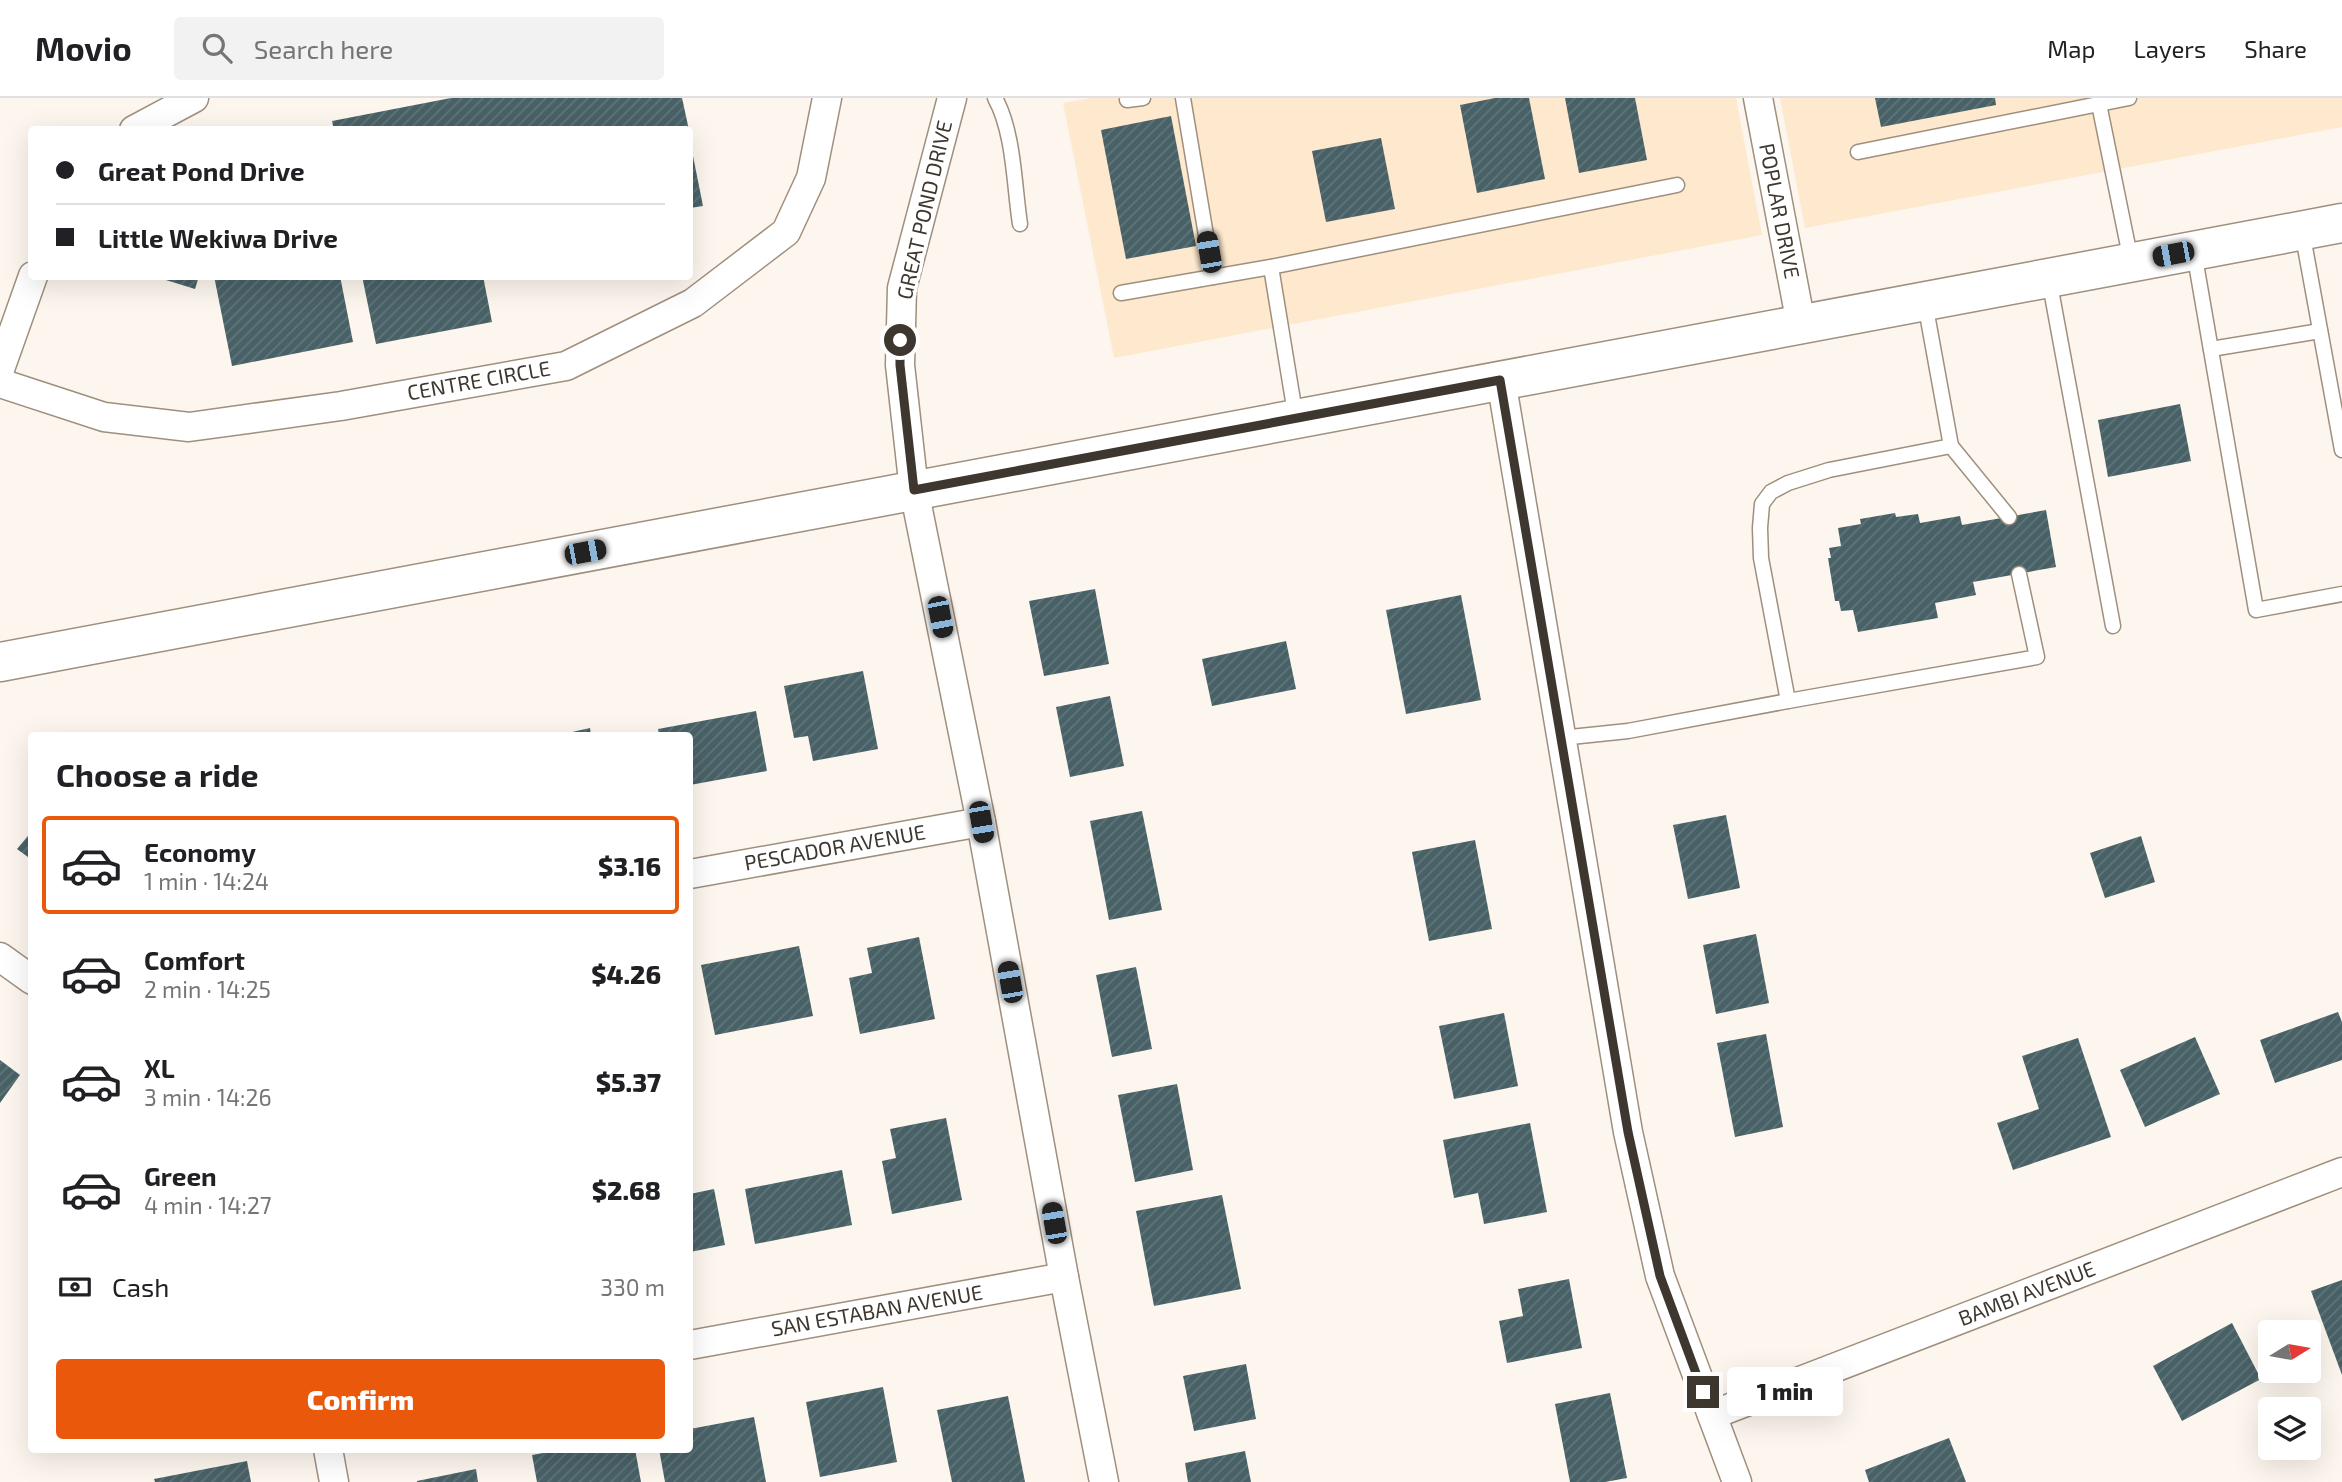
<!DOCTYPE html>
<html lang="en">
<head>
<meta charset="utf-8">
<style>
	:root { --surface:#fff; --page:#f2f2f2; --text:#202124; --muted:#757577; --line:#e0e0e0; --accent:#ea580c }
	body { margin:0; font-family:"Exo 2",sans-serif; background:var(--page); color:var(--text); height:100vh; display:flex; flex-direction:column; font-size:26px; white-space:nowrap }
	* { box-sizing:border-box; margin:0 }
	p { font-size:23px; color:var(--muted) }
	.icon { flex:none; width:38px; height:38px; fill:none; stroke:currentColor; stroke-width:2; stroke-linecap:round; stroke-linejoin:round }
	.map { position:relative; flex:1; overflow:hidden }
	.sheet { position:absolute; left:28px; top:634px; width:665px; height:721px; display:flex; flex-direction:column; background:var(--surface); border-radius:7px; box-shadow:0 7px 28px #0002 }
	.sheet>* { flex:none }
	.guide { position:absolute; left:28px; top:28px; width:665px; height:154px; border-radius:7px; box-shadow:0 7px 28px #0002; display:grid; align-content:center; height:154px; padding:0 28px; background:var(--surface) }
	.needle { width:46px; rotate:79deg }
	.tools { position:absolute; left:2258px; top:1222px; display:grid; gap:14px }
	.tools a { display:grid; place-items:center; width:63px; height:63px; border-radius:7px; background:var(--surface); box-shadow:0 7px 28px #0002; font-size:35px }
	.end { position:absolute; width:32px; height:32px; margin:-16px; border:9px solid #3d372f; background:#fff; box-shadow:0 0 0 4px #fff }
	.from { border-radius:50% }
	.bubble { position:absolute; height:49px; border-radius:7px; background:var(--surface); box-shadow:0 7px 28px #0002; font-size:23px; font-weight:800; line-height:49px; text-align:center }
	.car { position:absolute; width:21px; height:42px; margin:-21px -10px; border-radius:9px; box-shadow:0 0 5px 2px #0007; background:linear-gradient(#222 24%,#8ab4d8 0 40%,#222 0 76%,#8ab4d8 0 86%,#222 0) }
	.guide b { display:flex; align-items:center; gap:24px; height:66px; font-size:26px }
	.guide b+b { border-top:2px solid var(--line) }
	.guide i { width:18px; height:18px; background:var(--text) }
	ul { padding:0; list-style:none }
	li { display:flex; align-items:center; gap:21px; height:98px; margin:0 14px 10px; padding:0 14px; border:4px solid transparent; border-radius:7px }
	li div { flex:1 }
	li b { display:block; font-size:26px }
	li em { font-style:normal; font-weight:800 }
	li.selected { border-color:var(--accent) }
	li>.icon { width:63px; height:63px; stroke-width:1.5 }
	h2 { padding:0 28px; font-size:32px; line-height:84px }
	.pay { display:flex; align-items:center; gap:18px; height:77px; padding:0 28px; font-size:26px }
	.pay p { margin-inline-start:auto }
	.action { display:flex; gap:14px; margin-top:auto; padding:14px 28px }
	.action a { flex:1; height:80px; border-radius:7px; background:var(--accent); color:#fff; font-size:28px; font-weight:800; line-height:80px; text-align:center }
	header { display:flex; align-items:center; gap:42px; box-sizing:border-box; height:98px; padding:0 35px; background:var(--surface); border-bottom:2px solid var(--line) }
	header strong { font-size:33px }
	nav { display:flex; gap:38px; margin-inline-start:auto; font-size:24px }
	.search { width:490px; height:63px; background:var(--page); display:flex; align-items:center; gap:18px; box-sizing:border-box; padding:0 24px; border-radius:7px; color:var(--muted); font-size:26px }
	.map>svg:first-child { display:block }
</style>
</head>
<body>
<header>
<strong>Movio</strong>
<div class="search"><svg class="icon" aria-label="search" viewBox="0 0 24 24"><circle cx="10" cy="10" r="6"/><path d="M15 15l6 6"/></svg>Search here</div>
<nav><a>Map</a><a>Layers</a><a>Share</a></nav>
</header>
<div class="map">
<svg width="2342" height="1384" viewBox="0 0 2342 1384">
	<defs>
		<pattern id="building-hatch" width="6" height="6" patternUnits="userSpaceOnUse" patternTransform="scale(1.75)"><rect width="6" height="6" fill="#486167"/><path d="M-1 1l2-2M0 6l6-6M5 7l2-2" fill="none" stroke="#617579"/></pattern>
	</defs>
	<rect width="100%" height="100%" fill="#fdf6ee"/>
	<g fill="#fee8ce">
		<polygon points="1091,0 1736,0 1762,137 1114,260 1063,5"/>
		<polygon points="1780,0 2342,0 2342,29 1805,130"/>
	</g>
	<g fill="url(#building-hatch)">
		<polygon points="451,0 682,0 689,32 334,32 332,23"/>
		<polygon points="1495,0 1529,0 1545,81 1477,95 1460,7"/>
		<polygon points="1565,0 1635,0 1647,62 1579,75"/>
		<polygon points="1875,0 1995,0 1996,7 1881,29"/>
		<polygon points="1171,18 1196,148 1126,161 1101,32"/>
		<polygon points="1381,40 1395,111 1326,124 1312,53"/>
		<polygon points="690,43 703,108 690,110"/>
		<polygon points="153,178 199,178 195,191"/>
		<polygon points="214,178 340,178 353,244 232,268"/>
		<polygon points="362,178 483,178 492,224 376,246"/>
		<polygon points="2180,306 2191,363 2108,379 2098,322"/>
		<polygon points="2046,412 2056,469 1973,484 1976,497 1935,505 1938,520 1858,534 1853,512 1841,513 1839,503 1835,503 1828,460 1831,460 1829,450 1841,448 1838,430 1861,426 1860,421 1895,415 1896,419 1918,416 1920,425 1960,418 1962,427"/>
		<polygon points="1095,491 1109,566 1044,578 1029,503"/>
		<polygon points="1461,497 1481,602 1406,616 1386,512"/>
		<polygon points="1286,543 1296,591 1212,608 1202,561"/>
		<polygon points="863,573 878,651 813,663 808,638 794,640 784,588"/>
		<polygon points="1110,598 1124,668 1070,679 1056,609"/>
		<polygon points="756,613 767,673 690,687 690,637 659,637 658,631"/>
		<polygon points="590,630 591,637 563,637 563,636"/>
		<polygon points="1142,713 1162,812 1109,822 1090,723"/>
		<polygon points="1726,717 1740,790 1688,801 1673,727"/>
		<polygon points="32,733 32,762 17,751"/>
		<polygon points="2141,738 2155,784 2105,800 2090,755"/>
		<polygon points="1475,742 1492,831 1429,843 1412,754"/>
		<polygon points="1756,836 1769,905 1716,916 1703,847"/>
		<polygon points="919,839 935,921 860,936 849,880 872,875 867,850"/>
		<polygon points="799,848 813,918 715,937 701,867"/>
		<polygon points="1136,869 1152,951 1112,959 1096,877"/>
		<polygon points="2338,914 2342,924 2342,962 2275,985 2260,942"/>
		<polygon points="1504,915 1518,988 1454,1001 1439,928"/>
		<polygon points="1766,936 1783,1029 1735,1039 1717,945"/>
		<polygon points="2195,939 2220,996 2145,1029 2120,972"/>
		<polygon points="2078,940 2111,1039 2013,1072 1997,1025 2039,1011 2022,958"/>
		<polygon points="0,962 20,977 0,1005"/>
		<polygon points="1177,986 1193,1072 1135,1084 1118,997"/>
		<polygon points="946,1020 962,1102 892,1116 882,1063 896,1060 890,1031"/>
		<polygon points="1530,1025 1547,1114 1484,1126 1478,1095 1454,1100 1443,1042"/>
		<polygon points="842,1072 852,1127 755,1146 745,1091"/>
		<polygon points="714,1091 725,1147 690,1154 690,1096"/>
		<polygon points="1222,1097 1241,1191 1154,1208 1136,1113"/>
		<polygon points="1569,1181 1582,1250 1507,1265 1499,1223 1523,1218 1518,1191"/>
		<polygon points="2342,1182 2342,1277 2311,1193"/>
		<polygon points="2232,1225 2261,1281 2182,1323 2153,1268"/>
		<polygon points="1246,1266 1256,1321 1194,1333 1183,1278"/>
		<polygon points="883,1289 897,1364 820,1379 806,1304"/>
		<polygon points="1610,1295 1627,1380 1605,1384 1570,1384 1555,1306"/>
		<polygon points="1008,1298 1025,1384 952,1384 937,1312"/>
		<polygon points="754,1319 766,1384 665,1384 659,1351 690,1351 690,1331"/>
		<polygon points="1949,1340 1966,1384 1869,1384 1865,1372"/>
		<polygon points="566,1351 635,1351 641,1384 537,1384 532,1357"/>
		<polygon points="1245,1353 1251,1384 1188,1384 1185,1365"/>
		<polygon points="247,1363 251,1384 155,1384 154,1381"/>
		<polygon points="476,1371 478,1384 417,1384 417,1383"/>
	</g>
	<g fill="none" stroke-linecap="round" stroke-linejoin="round">
		<defs>
			<g id="lane">
				<path d="M 995,0 C 1014,34 1014,87 1020,126"/>
				<polyline points="1183,0 1213,179"/>
				<polyline points="1127,2 1143,0"/>
				<polyline points="2099,6 2131,163"/>
				<polyline points="1858,54 2129,0"/>
				<polyline points="2302,133 2342,352"/>
				<polyline points="2194,154 2256,512 2342,496"/>
				<polyline points="1271,169 1677,87"/>
				<polyline points="2049,181 2113,528"/>
				<polyline points="1121,195 1271,169 1296,321"/>
				<polyline points="2211,251 2320,233"/>
				<polyline points="1951,348 2009,419"/>
				<polyline points="1788,603 2037,559 2019,476"/>
				<polyline points="1561,640 1628,633 1788,603 1761,460 1760,430 1762,406 1771,394 1788,385 1829,372 1951,348 1925,205"/>
			</g>
			<g id="street">
				<polyline points="952,0 902,190 900,267 914,392 981,724 1064,1179 1104,1384"/>
				<polyline points="1758,0 1801,226"/>
				<polyline points="134,32 194,0"/>
				<polyline points="0,271 33,178"/>
				<polyline points="1501,282 1628,1034 1660,1178 1737,1384"/>
				<polyline points="0,285 104,319 189,329 341,308 566,268 693,205 786,134 811,80 827,0"/>
				<polyline points="690,776 981,724"/>
				<polyline points="0,859 32,882"/>
				<polyline points="690,1247 1064,1179"/>
				<polyline points="1712,1317 2342,1074"/>
				<polyline points="328,1351 334,1384"/>
			</g>
			<polyline id="primary" points="0,564 2342,125"/>
		</defs>
		<use href="#lane" stroke="#9f8f7d" stroke-width="17"/>
		<use href="#street" stroke="#9f8f7d" stroke-width="31"/>
		<use href="#primary" stroke="#9f8f7d" stroke-width="41"/>
		<use href="#lane" stroke="#fff" stroke-width="14"/>
		<use href="#street" stroke="#fff" stroke-width="28"/>
		<use href="#primary" stroke="#fff" stroke-width="38"/>
	</g>
	<g fill="none" stroke-linecap="round" stroke-linejoin="round">
		<polyline stroke="#3d372f" stroke-width="9" points="900,242 900,267 914,392 1500,282 1628,1034 1660,1178 1703,1294"/>
	</g>
	<g text-anchor="middle" stroke-width="7" stroke-linejoin="round" paint-order="stroke">
		<g font-size="21" fill="#3d372f" stroke="#fff">
			<text transform="translate(925 112) rotate(-77)" y="7">GREAT POND DRIVE</text>
			<text transform="translate(1779 113) rotate(79)" y="7">POPLAR DRIVE</text>
			<text transform="translate(479 283) rotate(-10)" y="7">CENTRE CIRCLE</text>
			<text transform="translate(835 750) rotate(-10)" y="7">PESCADOR AVENUE</text>
			<text transform="translate(2027 1196) rotate(-21)" y="7">BAMBI AVENUE</text>
			<text transform="translate(877 1213) rotate(-10)" y="7">SAN ESTABAN AVENUE</text>
		</g>
	</g>
</svg>
<div class="tools">
<a><svg class="needle" viewBox="-14 -14 28 28"><path d="M0-13l5 13h-10z" fill="#e53935"/><path d="M0 13l5-13h-10z" fill="#757577"/></svg></a>
<a><svg class="icon" aria-label="layers" viewBox="0 0 24 24"><path d="M12 4l9 5-9 5-9-5zM3 14l9 5 9-5"/></svg></a>
</div>
<i class="end from" style="left:900px;top:242px"></i>
<i class="end" style="left:1703px;top:1294px"></i>
<div class="bubble" style="left:1727px;top:1269px;width:116px">1 min</div>
<i class="car" style="left:1209px;top:154px;rotate:350deg"></i>
<i class="car" style="left:2173px;top:156px;rotate:259deg"></i>
<i class="car" style="left:585px;top:454px;rotate:79deg"></i>
<i class="car" style="left:940px;top:519px;rotate:169deg"></i>
<i class="car" style="left:981px;top:724px;rotate:170deg"></i>
<i class="car" style="left:1010px;top:884px;rotate:350deg"></i>
<i class="car" style="left:1054px;top:1125px;rotate:350deg"></i>
<div class="guide">
<b><i class="from"></i>Great Pond Drive</b>
<b><i></i>Little Wekiwa Drive</b>
</div>
<section class="sheet">
<h2>Choose a ride</h2>
<ul>
<li class="selected"><svg class="icon" aria-label="car" viewBox="0 0 24 24"><path d="M5 17H2v-5l4-1 3-4h7l3 4 3 1v5h-3M9 17h6M6 11h13"/><circle cx="7" cy="17" r="2"/><circle cx="17" cy="17" r="2"/></svg><div><b>Economy</b><p>1 min · 14:24</p></div><em>$3.16</em></li>
<li><svg class="icon" aria-label="car" viewBox="0 0 24 24"><path d="M5 17H2v-5l4-1 3-4h7l3 4 3 1v5h-3M9 17h6M6 11h13"/><circle cx="7" cy="17" r="2"/><circle cx="17" cy="17" r="2"/></svg><div><b>Comfort</b><p>2 min · 14:25</p></div><em>$4.26</em></li>
<li><svg class="icon" aria-label="car" viewBox="0 0 24 24"><path d="M5 17H2v-5l4-1 3-4h7l3 4 3 1v5h-3M9 17h6M6 11h13"/><circle cx="7" cy="17" r="2"/><circle cx="17" cy="17" r="2"/></svg><div><b>XL</b><p>3 min · 14:26</p></div><em>$5.37</em></li>
<li><svg class="icon" aria-label="car" viewBox="0 0 24 24"><path d="M5 17H2v-5l4-1 3-4h7l3 4 3 1v5h-3M9 17h6M6 11h13"/><circle cx="7" cy="17" r="2"/><circle cx="17" cy="17" r="2"/></svg><div><b>Green</b><p>4 min · 14:27</p></div><em>$2.68</em></li>
</ul>
<div class="pay"><svg class="icon" aria-label="cash" viewBox="0 0 24 24"><path d="M3 7h18v10H3z"/><circle cx="12" cy="12" r="2"/></svg>Cash<p>330 m</p></div>
<div class="action"><a>Confirm</a></div>
</section>
</div>
</body>
</html>
